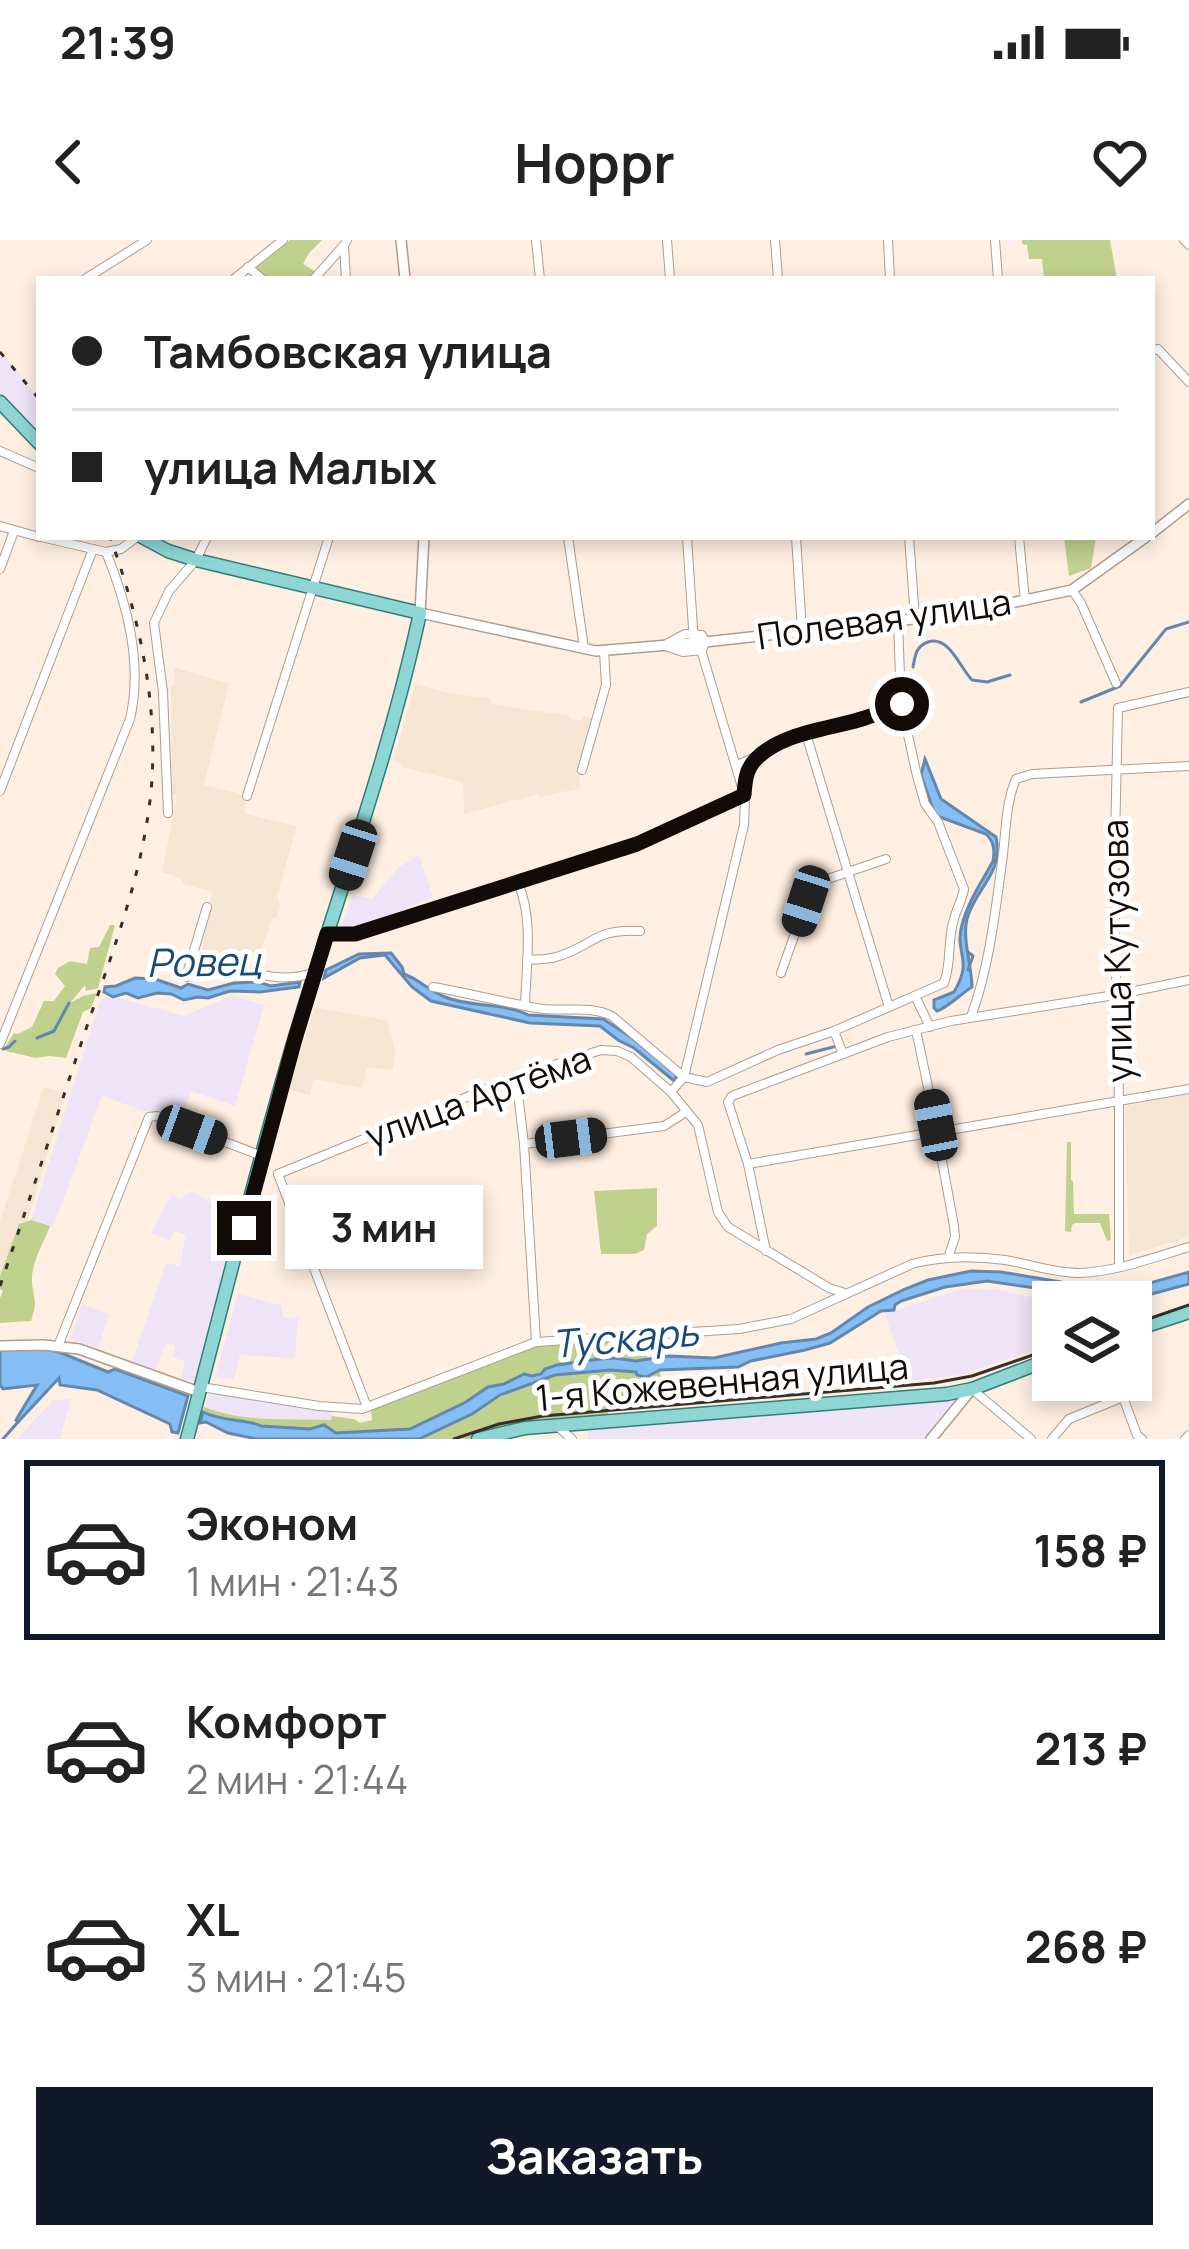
<!DOCTYPE html>
<html lang="ru">
<head>
<meta charset="utf-8">
<style>
	:root { --surface:#fff; --page:#f2f2f2; --text:#222; --muted:#767676; --line:#e0e0e0; --accent:#111827 }
	body { margin:0; font-family:Manrope,sans-serif; background:var(--page); color:var(--text); height:100vh; display:flex; flex-direction:column; font-size:45px; white-space:nowrap }
	* { box-sizing:border-box; margin:0 }
	p { font-size:39px; color:var(--muted) }
	.icon { flex:none; width:66px; height:66px; fill:none; stroke:currentColor; stroke-width:2; stroke-linecap:round; stroke-linejoin:round }
	.map { position:relative; height:1199px; overflow:hidden }
	.drawer { display:flex; flex-direction:column; background:var(--surface); flex:1 }
	.drawer>* { flex:none }
	.banner { position:absolute; left:36px; top:36px; width:1119px; height:264px; border-radius:0px; box-shadow:0 6px 18px #0003; display:grid; align-content:center; height:264px; padding:0 36px; background:var(--surface) }
	.fabs { position:absolute; left:1032px; top:1041px; display:grid; gap:24px }
	.fabs a { display:grid; place-items:center; width:120px; height:120px; border-radius:0px; background:var(--surface); box-shadow:0 6px 18px #0003; font-size:60px }
	.end { position:absolute; width:54px; height:54px; margin:-27px; border:15px solid #120b07; background:#fff; box-shadow:0 0 0 6px #fff }
	.from { border-radius:50% }
	.bubble { position:absolute; height:84px; border-radius:0px; background:var(--surface); box-shadow:0 6px 18px #0003; font-size:39px; font-weight:700; line-height:84px; text-align:center }
	.car { position:absolute; width:36px; height:72px; margin:-36px -18px; border-radius:15px; box-shadow:0 0 9px 3px #0007; background:linear-gradient(#222 24%,#8ab4d8 0 40%,#222 0 76%,#8ab4d8 0 86%,#222 0) }
	.banner b { display:flex; align-items:center; gap:42px; height:114px; font-size:45px }
	.banner b+b { border-top:3px solid var(--line) }
	.banner i { width:30px; height:30px; background:var(--text) }
	ul { padding:21px 0 0; list-style:none }
	li { display:flex; align-items:center; gap:36px; height:180px; margin:0 24px 18px; padding:0 12px; border:6px solid transparent; border-radius:0px }
	li div { flex:1 }
	li b { display:block; font-size:45px }
	li em { font-style:normal; font-weight:700 }
	li.selected { border-color:var(--accent) }
	li>.icon { width:108px; height:108px; stroke-width:1.5 }
	.primary-button { display:flex; gap:24px; margin-top:auto; padding:24px 36px }
	.primary-button a { flex:1; height:138px; border-radius:0px; background:var(--accent); color:#fff; font-size:48px; font-weight:700; line-height:138px; text-align:center }
	.status { display:flex; justify-content:space-between; align-items:center; height:84px; padding:0 60px; background:var(--surface); direction:ltr }
	.status svg { height:33px; fill:currentColor }
	header { display:flex; justify-content:space-between; align-items:center; height:156px; padding:0 36px; background:var(--surface); font-size:54px; font-weight:700 }
	.map>svg:first-child { display:block }
</style>
</head>
<body>
<div class="status"><b>21:39</b><svg viewBox="0 0 49 12"><path d="M0 12V9h3v3zM5 12V6h3v6zM10 12V3h3v9zM15 12V0h3v12zM26 1h20v11H26zM47 4h2v5h-2z"/></svg></div>
<header><svg class="icon" aria-label="back" viewBox="0 0 24 24"><path d="M15 5l-7 7 7 7"/></svg>Hoppr<svg class="icon" aria-label="heart" viewBox="0 0 24 24"><path d="M12 20l-8-8c-3-5 5-10 8-4 3-6 11-1 8 4z"/></svg></header>
<div class="map">
<svg width="1189" height="1199" viewBox="0 0 1189 1199">
	<rect width="100%" height="100%" fill="#ffefe2"/>
	<g fill="#efe3f7">
		<polygon points="0,111 39,158 39,193 0,152"/>
		<polygon points="419,615 433,657 355,690 342,685 353,655 372,659 399,627"/>
		<polygon points="231,756 264,765 235,866 191,851 181,880 138,869 102,856 53,987 31,980 101,758 119,758 184,776"/>
		<polygon points="190,951 226,971 241,975 196,1143 181,1138 185,1122 173,1117 175,1106 166,1103 156,1130 132,1122 166,1023 180,1026 186,995 174,991 170,1001 151,993 171,955 180,959"/>
		<polygon points="958,1050 998,1050 1057,1062 1053,1062 1053,1104 960,1135 908,1141 885,1074"/>
		<polygon points="238,1054 281,1065 283,1077 298,1078 295,1118 240,1115 234,1139 215,1138"/>
		<polygon points="82,1064 109,1074 98,1108 70,1099"/>
		<polygon points="217,1153 332,1170 332,1180 248,1179 220,1174 207,1169 206,1163 209,1155"/>
		<polygon points="71,1159 60,1199 17,1199 53,1160"/>
		<polygon points="959,1159 925,1199 588,1199 587,1190"/>
	</g>
	<g fill="#f4e6d2">
		<polygon points="173,427 229,444 204,545 237,553 247,559 244,569 246,574 297,586 277,655 280,666 277,678 273,677 255,727 201,714 212,652 183,644 180,638 162,632 177,556 172,554 171,446 175,444"/>
		<polygon points="415,444 444,452 491,459 491,464 570,476 570,479 582,480 584,476 595,478 579,536 581,548 540,557 538,554 464,574 463,542 401,527 401,524 393,522"/>
		<polygon points="315,767 388,781 395,812 393,830 367,827 362,848 314,839 310,855 289,850"/>
		<polygon points="44,847 65,853 28,980 19,984 0,1036 0,981"/>
		<polygon points="1189,854 1189,997 1129,1015 1125,866"/>
	</g>
	<g fill="#c0d08d">
		<polygon points="290,0 322,0 309,13 303,24 316,32 310,39 268,39 256,28"/>
		<polygon points="1022,0 1110,0 1117,39 1044,39 1042,19 1029,19 1027,5 1022,4"/>
		<polygon points="1064,297 1096,297 1091,328 1069,336"/>
		<polygon points="110,685 115,685 98,748 86,751 85,745 70,763 83,756 97,753 91,768 83,772 66,818 49,816 36,818 6,811 5,807 14,793 18,794 32,787 44,761 54,761 65,746 55,734 58,728 70,721 87,724 90,708 99,707"/>
		<polygon points="1067,902 1071,902 1071,940 1073,941 1074,974 1109,974 1111,1000 1107,1001 1100,983 1075,983 1072,985 1071,992 1065,991"/>
		<polygon points="657,948 657,986 647,994 644,1010 635,1014 601,1014 594,951"/>
		<path d="M 31,980 L 50,986 C 44,1003 30,1024 32,1043 C 34,1063 38,1059 31,1081 L 0,1083 L 0,1058 L 3,1051 L 0,1049 L 0,1036 L 19,984 Z"/>
		<path d="M 659,1097 L 660,1102 L 648,1106 L 646,1115 L 649,1119 L 636,1121 L 614,1118 L 557,1125 L 532,1136 L 524,1134 L 504,1144 L 488,1147 L 466,1162 L 409,1189 L 336,1193 L 260,1186 L 256,1182 L 228,1181 L 203,1172 L 204,1167 C 244,1183 289,1178 331,1180 L 332,1176 L 354,1179 L 360,1183 L 372,1180 L 371,1171 L 376,1168 L 530,1107 L 541,1104 Z"/>
		<polygon points="618,1130 651,1133 660,1130 661,1143 649,1149 650,1165 608,1168 608,1176 529,1183 493,1189 469,1199 419,1199 520,1147 555,1135"/>
	</g>
	<g fill="#85bdf5" stroke="#6288ae" stroke-width="3">
		<path d="M 925,519 L 941,559 L 996,597 C 1004,634 976,647 967,679 C 962,699 972,727 972,747 C 962,753 947,768 937,771 L 934,768 L 934,760 L 954,752 C 974,718 954,714 962,685 C 968,661 982,642 993,621 C 995,610 994,602 986,594 L 937,576 L 934,572 L 921,535 Z"/>
		<path d="M 391,713 L 402,727 L 404,734 C 418,739 430,751 445,757 C 472,768 502,762 528,775 L 603,779 L 631,797 L 677,835 L 674,841 L 634,808 L 618,800 L 600,786 L 530,783 L 431,761 L 412,747 L 385,715 L 360,718 L 324,738 L 326,730 L 359,714 Z"/>
		<polygon points="135,738 155,739 181,748 188,744 208,750 234,743 258,742 271,746 300,742 299,747 260,752 230,751 208,758 198,757 184,760 171,754 157,753 138,758 126,753 113,757 104,752 105,747 116,746"/>
		<path d="M 971,1031 L 1001,1032 L 1061,1042 L 1099,1054 L 1125,1050 L 1189,1032 L 1189,1044 L 1137,1058 L 1133,1056 L 1087,1062 L 1070,1053 L 987,1041 L 945,1047 L 901,1061 L 895,1065 L 894,1070 L 881,1071 L 830,1103 L 805,1110 L 751,1121 L 738,1127 L 660,1130 L 646,1137 L 637,1135 L 636,1132 L 610,1130 L 555,1135 L 500,1155 L 472,1174 L 419,1199 L 257,1199 L 228,1193 L 206,1182 L 200,1183 L 203,1172 C 222,1182 248,1179 261,1186 L 310,1189 L 324,1185 L 336,1193 L 410,1189 L 466,1162 L 488,1147 L 504,1144 L 524,1134 L 532,1136 L 541,1134 L 545,1129 L 557,1125 L 600,1119 L 614,1118 L 636,1121 L 669,1116 L 714,1118 L 781,1103 L 816,1099 L 831,1093 L 868,1067 L 905,1049 L 928,1040 Z"/>
		<polygon points="39,1108 59,1112 108,1132 115,1129 188,1156 178,1193 172,1192 170,1184 97,1150 60,1145 59,1138 18,1182 16,1180 37,1145 3,1149 0,1145 0,1109"/>
	</g>
	<g fill="none" stroke-linecap="round" stroke-linejoin="round">
		<g stroke="#6288ae" stroke-width="3">
			<path d="M 913,427 C 915,416 916,406 928,402 C 949,395 960,428 972,440 L 987,442 L 1010,435"/>
			<polyline points="1081,462 1120,446 1166,389 1189,382"/>
			<polyline points="968,730 973,716 968,712"/>
			<polyline points="37,798 54,791 69,763"/>
			<polyline points="3,809 9,807 15,801"/>
			<polyline points="806,814 837,806"/>
			<polyline points="3,1199 18,1182"/>
		</g>
		<defs>
			<g id="minor">
				<polyline points="536,0 540,39"/>
				<polyline points="667,0 670,39"/>
				<polyline points="775,0 778,39"/>
				<polyline points="888,0 890,39"/>
				<polyline points="995,0 998,39"/>
				<polyline points="1184,0 1189,5"/>
				<polyline points="248,27 262,39"/>
				<polyline points="85,39 147,0"/>
				<polyline points="234,39 283,0"/>
				<polyline points="314,39 344,5"/>
				<polyline points="346,39 344,5 347,0"/>
				<polyline points="1152,111 1158,109 1189,142"/>
				<polyline points="0,211 39,228"/>
				<polyline points="0,286 39,297"/>
				<polyline points="41,297 106,312 121,309 137,297"/>
				<polyline points="568,297 584,408"/>
				<polyline points="687,297 694,403"/>
				<polyline points="796,297 802,391"/>
				<polyline points="909,297 915,378"/>
				<polyline points="1019,297 1025,361"/>
				<polyline points="0,329 14,291"/>
				<polyline points="1072,350 1081,363 1116,443"/>
				<polyline points="699,403 742,547"/>
				<polyline points="665,406 683,412 702,410 705,402 702,395 685,394 668,403"/>
				<polyline points="806,494 889,767"/>
				<path d="M 737,525 C 756,518 771,507 790,499 C 826,485 865,478 901,463"/>
				<polyline points="582,530 606,445 604,411"/>
				<polyline points="0,551 93,309"/>
				<polyline points="247,556 329,297"/>
				<polyline points="168,573 163,452 154,383 169,351 196,320 207,297"/>
				<path d="M 518,643 C 534,679 526,727 525,766"/>
				<polyline points="327,694 335,696 355,694 637,604 744,555"/>
				<path d="M 193,716 C 237,721 266,748 313,733"/>
				<path d="M 527,720 C 537,719 547,720 556,717 C 594,706 594,688 640,691"/>
				<polyline points="781,733 811,648 819,642 886,619"/>
				<polyline points="186,737 207,667"/>
				<path d="M 433,747 C 468,753 502,762 537,768 C 562,773 588,764 612,776 L 684,837 L 707,842 L 778,810 L 834,791 L 944,743 C 952,722 947,700 954,679 C 957,668 962,660 964,649 L 938,582 L 925,564 L 917,536 L 901,463 L 898,381"/>
				<polyline points="915,756 930,787"/>
				<path d="M 971,777 C 989,728 995,674 1002,622 C 1006,595 1005,564 1016,539 L 1032,534 L 1189,526"/>
				<polyline points="916,790 936,885"/>
				<polyline points="834,791 843,814"/>
				<path d="M 0,804 L 130,479 C 143,423 127,364 106,312"/>
				<polyline points="516,837 524,904 536,1102"/>
				<polyline points="671,852 684,837 744,585 746,535 756,518"/>
				<polyline points="944,891 1189,849"/>
				<polyline points="938,899 954,986 955,997 948,1018"/>
				<polyline points="524,904 664,886 686,872"/>
				<polyline points="748,924 929,893"/>
				<polyline points="278,934 516,837 601,810 617,811 631,817 671,852 698,885 718,972 728,987 829,1048 842,1052"/>
				<polyline points="278,934 367,1167"/>
				<polyline points="766,1011 748,924 728,862 732,856 888,797 951,781 1115,755 1189,740"/>
				<polyline points="1119,1027 1119,859 1114,644 1118,468 1189,452"/>
				<polyline points="58,1106 149,877 157,876 262,916"/>
				<path d="M 201,1147 L 319,1166 L 362,1169 L 536,1102 L 739,1089 L 791,1079 L 912,1024 C 942,1016 975,1016 1005,1020 C 1030,1024 1054,1033 1079,1033 C 1117,1032 1154,1017 1189,1007"/>
				<polyline points="973,1150 1031,1199"/>
				<polyline points="558,1187 572,1199"/>
				<polyline points="1052,1199 1069,1179 1123,1157 1137,1195 1142,1199"/>
				<polyline points="1185,1199 1189,1195"/>
			</g>
			<g id="tertiary">
				<polyline points="401,0 405,39"/>
				<polyline points="1152,293 1189,264"/>
				<polyline points="424,297 420,373 596,411 705,402 898,381 978,370 1072,350 1146,297"/>
				<polyline points="0,1106 44,1105 79,1109 199,1152"/>
				<polyline points="931,1199 972,1149"/>
			</g>
			<g id="primary">
				<polyline points="0,162 39,203"/>
				<path d="M 142,297 L 168,311 L 196,320 L 420,373 C 389,516 338,654 296,794 C 256,927 223,1064 187,1199"/>
				<polyline points="1131,1091 1189,1072"/>
				<polyline points="478,1199 525,1188 947,1154 972,1149 1053,1118"/>
			</g>
		</defs>
		<use href="#minor" stroke="#af9c8d" stroke-width="10"/>
		<use href="#tertiary" stroke="#af9c8d" stroke-width="12"/>
		<use href="#primary" stroke="#317d7a" stroke-width="15"/>
		<use href="#minor" stroke="#fff" stroke-width="8"/>
		<use href="#tertiary" stroke="#fff" stroke-width="9"/>
		<use href="#primary" stroke="#8ed6d4" stroke-width="12"/>
		<g stroke="#372f29" stroke-width="3">
			<polyline points="1131,1085 1189,1065"/>
			<polyline points="454,1199 499,1184 543,1176 934,1143 972,1136 1053,1108"/>
		</g>
		<g stroke="#372f29" stroke-width="3" stroke-dasharray="6 12" stroke-linecap="butt">
			<polyline points="0,112 39,159"/>
			<path d="M 0,1046 C 30,959 58,872 87,786 C 115,705 146,625 152,539 C 157,456 138,374 110,297"/>
		</g>
	</g>
	<g fill="none" stroke-linecap="round" stroke-linejoin="round">
		<path stroke="#120b07" stroke-width="15" d="M 244,988 L 295,799 L 327,694 L 355,694 L 637,604 L 744,555 C 745,541 746,529 756,519 C 782,492 831,489 865,478 C 877,474 889,468 902,464"/>
	</g>
	<g text-anchor="middle" stroke-width="10" stroke-linejoin="round" paint-order="stroke">
		<g font-size="36" fill="#120b07" stroke="#fff">
			<text transform="translate(884 379) rotate(-8)" y="13">Полевая улица</text>
			<text transform="translate(1117 711) rotate(-91)" y="13">улица Кутузова</text>
			<text transform="translate(478 857) rotate(-20)" y="13">улица Артёма</text>
			<text transform="translate(722 1142) rotate(-5)" y="13">1-я Кожевенная улица</text>
		</g>
		<g font-size="39" font-style="italic" fill="#174a77" stroke="#fff">
			<text transform="translate(204 722) rotate(-1)" y="14">Ровец</text>
			<text transform="translate(625 1098) rotate(-5)" y="14">Тускарь</text>
		</g>
	</g>
</svg>
<div class="fabs">
<a><svg class="icon" aria-label="layers" viewBox="0 0 24 24"><path d="M12 4l9 5-9 5-9-5zM3 14l9 5 9-5"/></svg></a>
</div>
<i class="end from" style="left:902px;top:464px"></i>
<i class="end" style="left:244px;top:988px"></i>
<div class="bubble" style="left:285px;top:945px;width:198px">3 мин</div>
<i class="car" style="left:353px;top:615px;rotate:198deg"></i>
<i class="car" style="left:806px;top:661px;rotate:198deg"></i>
<i class="car" style="left:936px;top:885px;rotate:349deg"></i>
<i class="car" style="left:192px;top:890px;rotate:110deg"></i>
<i class="car" style="left:571px;top:898px;rotate:83deg"></i>
<div class="banner">
<b><i class="from"></i>Тамбовская улица</b>
<b><i></i>улица Малых</b>
</div>
</div>
<section class="drawer">
<ul>
<li class="selected"><svg class="icon" aria-label="car" viewBox="0 0 24 24"><path d="M5 17H2v-5l4-1 3-4h7l3 4 3 1v5h-3M9 17h6M6 11h13"/><circle cx="7" cy="17" r="2"/><circle cx="17" cy="17" r="2"/></svg><div><b>Эконом</b><p>1 мин · 21:43</p></div><em>158 ₽</em></li>
<li><svg class="icon" aria-label="car" viewBox="0 0 24 24"><path d="M5 17H2v-5l4-1 3-4h7l3 4 3 1v5h-3M9 17h6M6 11h13"/><circle cx="7" cy="17" r="2"/><circle cx="17" cy="17" r="2"/></svg><div><b>Комфорт</b><p>2 мин · 21:44</p></div><em>213 ₽</em></li>
<li><svg class="icon" aria-label="car" viewBox="0 0 24 24"><path d="M5 17H2v-5l4-1 3-4h7l3 4 3 1v5h-3M9 17h6M6 11h13"/><circle cx="7" cy="17" r="2"/><circle cx="17" cy="17" r="2"/></svg><div><b>XL</b><p>3 мин · 21:45</p></div><em>268 ₽</em></li>
</ul>
<div class="primary-button"><a>Заказать</a></div>
</section>
</body>
</html>
